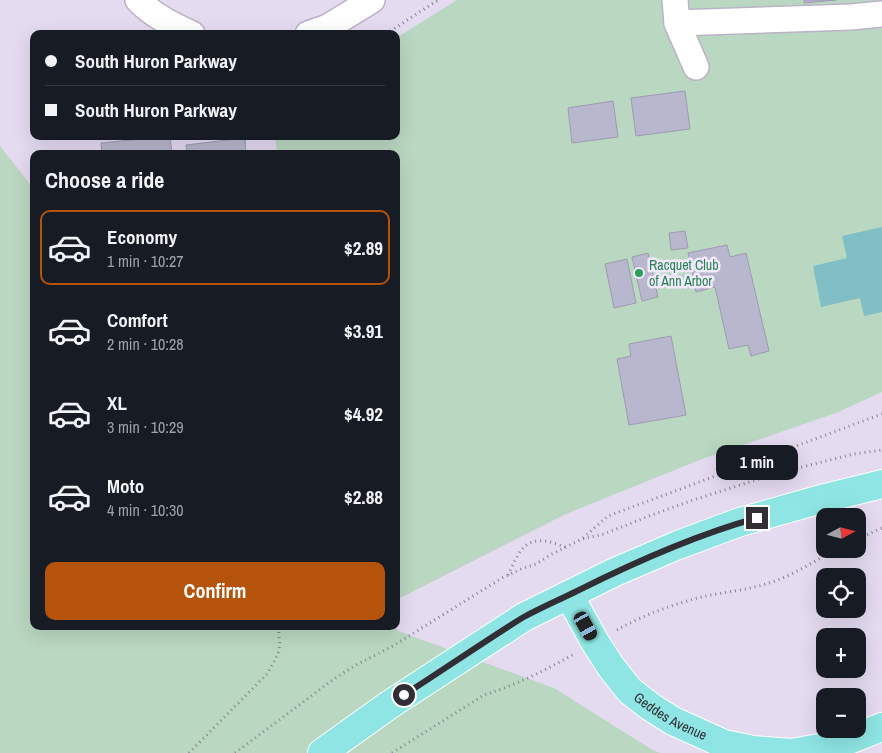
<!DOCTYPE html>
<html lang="en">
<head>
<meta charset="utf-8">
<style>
	:root { --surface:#171b24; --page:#20242c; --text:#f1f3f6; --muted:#9ea1a6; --line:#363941; --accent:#b45309 }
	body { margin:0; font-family:"Archivo Narrow",sans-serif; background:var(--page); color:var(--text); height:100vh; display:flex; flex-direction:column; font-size:19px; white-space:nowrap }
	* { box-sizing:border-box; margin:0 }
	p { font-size:16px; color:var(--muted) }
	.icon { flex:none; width:28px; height:28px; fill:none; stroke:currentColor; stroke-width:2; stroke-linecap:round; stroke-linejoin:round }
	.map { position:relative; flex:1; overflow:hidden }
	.side { position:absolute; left:30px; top:150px; width:370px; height:480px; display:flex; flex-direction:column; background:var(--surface); border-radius:10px; box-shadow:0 5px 20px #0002 }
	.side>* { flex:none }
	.guide { position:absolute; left:30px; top:30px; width:370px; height:110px; border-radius:10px; box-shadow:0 5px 20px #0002; display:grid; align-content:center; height:110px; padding:0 15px; background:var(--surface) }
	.needle { width:32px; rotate:83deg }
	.controls { position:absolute; left:816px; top:508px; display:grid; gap:10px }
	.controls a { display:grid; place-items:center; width:50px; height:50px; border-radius:10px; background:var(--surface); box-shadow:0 5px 20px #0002; font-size:25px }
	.end { position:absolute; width:22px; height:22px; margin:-11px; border:6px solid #312e36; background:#fff; box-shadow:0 0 0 2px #fff }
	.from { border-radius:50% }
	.bubble { position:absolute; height:35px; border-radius:10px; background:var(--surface); box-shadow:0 5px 20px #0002; font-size:16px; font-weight:800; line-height:35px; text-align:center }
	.car { position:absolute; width:15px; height:30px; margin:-15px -8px; border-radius:6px; box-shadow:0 0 4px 1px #0007; background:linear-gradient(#222 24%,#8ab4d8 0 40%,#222 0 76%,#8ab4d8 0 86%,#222 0) }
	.guide b { display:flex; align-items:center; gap:18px; height:48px; font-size:19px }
	.guide b+b { border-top:1px solid var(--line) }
	.guide i { width:12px; height:12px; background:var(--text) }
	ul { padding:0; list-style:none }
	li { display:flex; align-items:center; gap:15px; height:75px; margin:0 10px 8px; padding:0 5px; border:2px solid transparent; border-radius:10px }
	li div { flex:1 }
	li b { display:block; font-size:19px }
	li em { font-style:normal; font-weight:800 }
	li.active { border-color:var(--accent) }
	li>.icon { width:45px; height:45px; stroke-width:1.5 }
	h2 { padding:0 15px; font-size:22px; line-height:60px }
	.action { display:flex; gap:10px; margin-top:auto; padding:10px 15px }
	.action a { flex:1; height:58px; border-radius:10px; background:var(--accent); color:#fff; font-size:20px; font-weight:800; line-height:58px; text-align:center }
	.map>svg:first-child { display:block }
</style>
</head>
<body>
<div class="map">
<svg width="882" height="753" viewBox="0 0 882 753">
	<rect width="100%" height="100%" fill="#e5dbf1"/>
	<g fill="#bad7c1">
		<polygon points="457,0 882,0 882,392 836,413 702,459 566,514 396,600 396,154 277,154 275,136 396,136 396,38"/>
		<polygon points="0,146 34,189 34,626 396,626 398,631 554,688 651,749 660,753 0,753"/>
	</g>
	<polygon fill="#81bfc6" points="882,227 882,312 864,316 860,298 821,307 813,266 847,258 842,236"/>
	<g fill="#b9b7cd" stroke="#9d9bb0">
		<polygon points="804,0 836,0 804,3"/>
		<polygon points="685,91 690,129 636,136 631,98"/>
		<polygon points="613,101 618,137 572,143 568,108"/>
		<polygon points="170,136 172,154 102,154 101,143"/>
		<polygon points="245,138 246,154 187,154 186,145"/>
		<polygon points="685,231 688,248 671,250 669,233"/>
		<polygon points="727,245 730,257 746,253 769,351 751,356 748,345 729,349 715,287 696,292 688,253"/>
		<polygon points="648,253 658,297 642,301 632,257"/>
		<polygon points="627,259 636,303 614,308 605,264"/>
		<polygon points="671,336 686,415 629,425 617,359 631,356 629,344"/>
	</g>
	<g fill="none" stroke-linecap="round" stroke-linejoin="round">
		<defs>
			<g id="minor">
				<path d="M 138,0 C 152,15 173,25 192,34"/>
				<polyline points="675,0 677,23 696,67"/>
				<polyline points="677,23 851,17 882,14"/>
				<polyline points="308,34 328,27 372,0"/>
			</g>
			<g id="major">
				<path id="s1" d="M 569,595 L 595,642 L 611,667 L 630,691 L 651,707 L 673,721 L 724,744 L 753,750 L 792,753 L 836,745 L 882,727"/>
				<polyline points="322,753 389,705 524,617 615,572 678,545 740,522 825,498 882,484"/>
			</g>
		</defs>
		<use href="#minor" stroke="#bcb2c8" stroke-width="28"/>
		<use href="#major" stroke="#fff" stroke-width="30"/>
		<g stroke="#898291" stroke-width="3" stroke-dasharray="1 4" stroke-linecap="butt">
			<polyline points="386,34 438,0"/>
			<polyline points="583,538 608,516 882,414"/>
			<polyline points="858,539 882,528"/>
			<path d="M 508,575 C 515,562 520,542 538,541 C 547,540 557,544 565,547"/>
			<path d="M 617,630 C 643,615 676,603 706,596 C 726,592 746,590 766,584 C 791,577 814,561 837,549"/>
			<polyline points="189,753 267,674 278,654 280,645 278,626"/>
			<polyline points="235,753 334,679 356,665 393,646 502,578 521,569 536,564 550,555 582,539 604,534 649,516 693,500 778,473 854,454 882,450"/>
			<path d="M 392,753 L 484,695 C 516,685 546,670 574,654"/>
		</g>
		<use href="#minor" stroke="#fff" stroke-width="25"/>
		<use href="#major" stroke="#8ee5e3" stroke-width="28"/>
	</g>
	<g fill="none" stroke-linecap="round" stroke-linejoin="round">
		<path stroke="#312e36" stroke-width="6" d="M 404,695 C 443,670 482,643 522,618 C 540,608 559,600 577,591 C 635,562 695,535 757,518"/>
	</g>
	<circle fill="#2e9e5b" stroke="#f2e8ff" stroke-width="2" cx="639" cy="273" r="5"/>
	<g text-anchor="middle" stroke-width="5" stroke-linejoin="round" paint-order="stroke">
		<g font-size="14" fill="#27864d" stroke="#f2e8ff" text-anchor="start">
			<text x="649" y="270">Racquet Club<tspan x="649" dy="16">of Ann Arbor</tspan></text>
		</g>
		<g font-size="14" fill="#312e36" stroke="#f2e8ff">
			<text dy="5" stroke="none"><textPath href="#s1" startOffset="162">Geddes Avenue</textPath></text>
		</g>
	</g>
</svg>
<div class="controls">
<a><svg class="needle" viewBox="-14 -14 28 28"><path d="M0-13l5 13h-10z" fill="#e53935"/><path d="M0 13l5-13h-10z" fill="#9ea1a6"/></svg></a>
<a><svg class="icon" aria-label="locate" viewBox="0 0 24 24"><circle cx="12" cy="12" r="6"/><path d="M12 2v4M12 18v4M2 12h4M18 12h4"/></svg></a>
<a>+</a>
<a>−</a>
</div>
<i class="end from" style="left:404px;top:695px"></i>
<i class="end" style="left:757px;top:518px"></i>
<div class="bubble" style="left:716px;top:445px;width:82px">1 min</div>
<i class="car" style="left:586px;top:626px;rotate:151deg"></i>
<div class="guide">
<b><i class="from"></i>South Huron Parkway</b>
<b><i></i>South Huron Parkway</b>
</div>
<section class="side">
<h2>Choose a ride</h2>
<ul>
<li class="active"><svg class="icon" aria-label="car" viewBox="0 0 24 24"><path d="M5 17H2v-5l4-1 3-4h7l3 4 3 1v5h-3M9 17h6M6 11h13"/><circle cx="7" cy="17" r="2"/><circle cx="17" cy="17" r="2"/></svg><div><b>Economy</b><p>1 min · 10:27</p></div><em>$2.89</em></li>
<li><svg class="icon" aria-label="car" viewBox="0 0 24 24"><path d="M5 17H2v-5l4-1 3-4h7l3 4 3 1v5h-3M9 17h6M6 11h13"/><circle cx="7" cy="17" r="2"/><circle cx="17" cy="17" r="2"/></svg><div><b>Comfort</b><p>2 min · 10:28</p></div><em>$3.91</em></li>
<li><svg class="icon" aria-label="car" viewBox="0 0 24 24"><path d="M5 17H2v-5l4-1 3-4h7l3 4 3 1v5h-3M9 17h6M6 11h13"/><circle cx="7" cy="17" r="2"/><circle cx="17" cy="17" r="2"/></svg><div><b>XL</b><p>3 min · 10:29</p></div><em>$4.92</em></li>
<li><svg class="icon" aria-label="car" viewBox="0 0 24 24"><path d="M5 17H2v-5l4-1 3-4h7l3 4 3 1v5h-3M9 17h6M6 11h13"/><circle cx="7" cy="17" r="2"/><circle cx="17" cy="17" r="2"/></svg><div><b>Moto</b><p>4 min · 10:30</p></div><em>$2.88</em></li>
</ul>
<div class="action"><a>Confirm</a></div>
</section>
</div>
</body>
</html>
